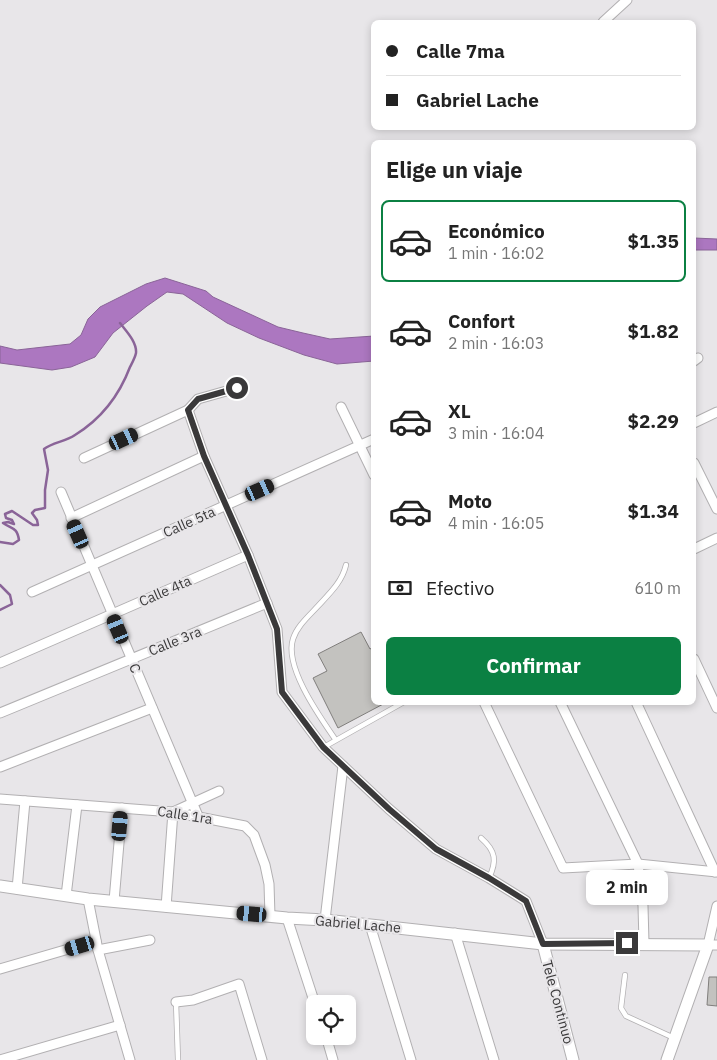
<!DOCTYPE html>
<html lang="es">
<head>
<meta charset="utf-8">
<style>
	:root { --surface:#fff; --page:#f6f6f6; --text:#222; --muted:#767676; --line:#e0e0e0; --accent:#0b8043 }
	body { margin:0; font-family:"IBM Plex Sans",sans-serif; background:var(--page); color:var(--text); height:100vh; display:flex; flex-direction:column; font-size:19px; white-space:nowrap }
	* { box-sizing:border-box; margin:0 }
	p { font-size:16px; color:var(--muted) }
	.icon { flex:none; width:28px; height:28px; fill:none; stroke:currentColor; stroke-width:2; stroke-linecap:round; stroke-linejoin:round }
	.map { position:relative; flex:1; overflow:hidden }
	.details { position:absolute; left:371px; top:140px; width:325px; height:565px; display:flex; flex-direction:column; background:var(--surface); border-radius:8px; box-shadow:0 2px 8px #0003 }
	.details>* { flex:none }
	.top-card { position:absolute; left:371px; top:20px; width:325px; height:110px; border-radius:8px; box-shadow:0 2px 8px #0003; display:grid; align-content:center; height:110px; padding:0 15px; background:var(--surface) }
	.fabs { position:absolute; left:306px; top:995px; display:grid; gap:10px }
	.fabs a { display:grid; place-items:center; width:50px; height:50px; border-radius:8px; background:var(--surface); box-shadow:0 2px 8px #0003; font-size:25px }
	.end { position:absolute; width:22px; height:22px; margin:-11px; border:6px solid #3a393a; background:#fff; box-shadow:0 0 0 2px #fff }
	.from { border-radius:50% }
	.bubble { position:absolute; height:35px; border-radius:8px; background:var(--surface); box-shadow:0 2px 8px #0003; font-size:16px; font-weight:700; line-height:35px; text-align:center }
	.car { position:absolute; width:15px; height:30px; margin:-15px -8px; border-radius:6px; box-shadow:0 0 4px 1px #0007; background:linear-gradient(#222 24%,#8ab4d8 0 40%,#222 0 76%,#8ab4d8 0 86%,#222 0) }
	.top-card b { display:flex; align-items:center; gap:18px; height:48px; font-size:19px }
	.top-card b+b { border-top:1px solid var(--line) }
	.top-card i { width:12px; height:12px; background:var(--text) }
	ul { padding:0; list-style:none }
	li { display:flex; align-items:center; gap:15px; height:82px; margin:0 10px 8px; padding:0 5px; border:2px solid transparent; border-radius:8px }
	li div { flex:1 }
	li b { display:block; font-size:19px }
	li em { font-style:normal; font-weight:700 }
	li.selected { border-color:var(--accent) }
	li>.icon { width:45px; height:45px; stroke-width:1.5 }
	h2 { padding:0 15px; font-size:22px; line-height:60px }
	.pay { display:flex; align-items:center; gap:12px; height:55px; padding:0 15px; font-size:19px }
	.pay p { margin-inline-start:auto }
	.action { display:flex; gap:10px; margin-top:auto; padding:10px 15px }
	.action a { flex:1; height:58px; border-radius:8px; background:var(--accent); color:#fff; font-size:20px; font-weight:700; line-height:58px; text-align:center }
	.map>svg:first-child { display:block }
</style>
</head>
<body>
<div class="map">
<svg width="717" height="1060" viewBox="0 0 717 1060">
	<rect width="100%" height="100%" fill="#e8e6e9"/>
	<g fill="#ac77c0" stroke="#8a6498">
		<polygon points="694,238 717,239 717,250 694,250"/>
		<polygon points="165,278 206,291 213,297 278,327 303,333 330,339 374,336 374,361 337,364 304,355 259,338 227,323 183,294 167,292 147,306 113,333 95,357 71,367 52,370 0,363 0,346 17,350 70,344 81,335 88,319 100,307 146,284"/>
	</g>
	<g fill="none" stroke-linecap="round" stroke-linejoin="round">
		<g stroke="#8a6498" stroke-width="2.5">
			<path d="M 0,542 L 13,544 L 19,540 C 17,527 12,529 3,523 L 8,522 L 14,524 L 12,520 L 6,518 L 5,514 L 12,511 L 33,525 L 38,525 L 37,520 L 32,513 L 35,510 L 45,508 L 45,490 L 48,470 L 44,449 C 53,442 65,442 75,435 C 101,419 119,396 130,367 C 132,363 135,358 136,353 C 137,342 126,331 120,323"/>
			<polyline points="0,585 10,595 12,604 0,610"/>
		</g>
	</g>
	<g fill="#c3c2bf" stroke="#807e7c">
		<polygon points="361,632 370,649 374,647 374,702 387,702 338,728 313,678 327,671 318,654"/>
		<polygon points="709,977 717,977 717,1006 707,1005"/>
	</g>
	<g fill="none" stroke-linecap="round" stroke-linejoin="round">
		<defs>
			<g id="service">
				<path d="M 335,739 C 320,717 284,667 293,639 C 297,626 309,616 318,606 C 330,593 342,582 346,565"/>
				<polyline points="324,747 404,702"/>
				<path d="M 481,838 C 496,851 497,861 489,878"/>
				<polyline points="625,975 621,1008 626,1016 674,1038"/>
				<polyline points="176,1002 178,1060"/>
			</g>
			<g id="minor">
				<polyline points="603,22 627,0"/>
				<polyline points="694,361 698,358"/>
				<polyline points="341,407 374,475"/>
				<polyline points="188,410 204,456 248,555 277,629 282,692 323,747 389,809 436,849 489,878 526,901 543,944"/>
				<polyline points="694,423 717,412"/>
				<polyline points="84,458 188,410 198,399 237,388"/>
				<polyline points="694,463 717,509"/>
				<polyline points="61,492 198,816"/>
				<polyline points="71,518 204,456"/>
				<polyline points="694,549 717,538"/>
				<polyline points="32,592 374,439"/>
				<polyline points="694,659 717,708"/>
				<polyline points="0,663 248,555"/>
				<polyline points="484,702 563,868 638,864 717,872"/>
				<polyline points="560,702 638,864 643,906 644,943"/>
				<polyline points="636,702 715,872"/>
				<polyline points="0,713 267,603"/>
				<polyline points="0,767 152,708"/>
				<polyline points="0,799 173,812 245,826 254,835 265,865 269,884 270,916"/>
				<polyline points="17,889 25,801"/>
				<polyline points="66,896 77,805"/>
				<polyline points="88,899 98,950 130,1060"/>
				<polyline points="114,901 122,808"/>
				<polyline points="717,906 708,945 717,945"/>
				<polyline points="166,907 173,812 219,791"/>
				<polyline points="287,918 315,1004"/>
				<polyline points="325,920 343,766"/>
				<polyline points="370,925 411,1060"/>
				<polyline points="455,933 494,1060"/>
				<polyline points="98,950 150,940"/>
				<polyline points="0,969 96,941"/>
				<polyline points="176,1002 193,1000 239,984 262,1060"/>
				<polyline points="326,1036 333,1060"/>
				<polyline points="0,1060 120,1025"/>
			</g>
			<g id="tertiary">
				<polyline points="0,886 88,899 287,918 325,920 543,944 708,945 667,1060"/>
				<polyline points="543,944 573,1060"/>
			</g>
		</defs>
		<use href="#service" stroke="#b2b0b2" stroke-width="6"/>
		<use href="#minor" stroke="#b2b0b2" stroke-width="11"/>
		<use href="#tertiary" stroke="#b2b0b2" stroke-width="13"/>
		<use href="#service" stroke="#fff" stroke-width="4.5"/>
		<use href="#minor" stroke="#fff" stroke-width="9"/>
		<use href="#tertiary" stroke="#fff" stroke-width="11"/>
	</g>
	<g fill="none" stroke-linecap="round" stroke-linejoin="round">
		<polyline stroke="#3a393a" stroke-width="6" points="237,388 198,399 188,410 204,456 248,555 277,629 282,692 323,747 389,809 436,849 489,878 526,901 543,944 627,943"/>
	</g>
	<g text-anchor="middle" stroke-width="4.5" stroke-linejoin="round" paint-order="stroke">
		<g font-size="14" fill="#3a393a" stroke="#e8e6e9">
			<text transform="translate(189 522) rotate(-24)" y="5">Calle 5ta</text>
			<text transform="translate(165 591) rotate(-24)" y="5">Calle 4ta</text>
			<text transform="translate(175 641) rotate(-22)" y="5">Calle 3ra</text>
			<text transform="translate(135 668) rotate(67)" y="5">C</text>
			<text transform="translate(185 815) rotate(9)" y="5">Calle 1ra</text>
			<text transform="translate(358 924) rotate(5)" y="5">Gabriel Lache</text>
			<text transform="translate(558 1002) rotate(75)" y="5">Tele Continuo</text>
		</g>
	</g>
</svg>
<div class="fabs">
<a><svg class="icon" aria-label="locate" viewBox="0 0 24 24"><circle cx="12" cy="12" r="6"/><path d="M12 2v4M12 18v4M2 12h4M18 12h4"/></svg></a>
</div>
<i class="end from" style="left:237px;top:388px"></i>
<i class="end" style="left:627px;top:943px"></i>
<div class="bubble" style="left:586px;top:870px;width:82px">2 min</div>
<i class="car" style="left:124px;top:439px;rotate:65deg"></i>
<i class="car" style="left:260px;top:490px;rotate:66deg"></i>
<i class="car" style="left:78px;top:534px;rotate:336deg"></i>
<i class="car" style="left:118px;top:629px;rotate:337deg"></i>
<i class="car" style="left:120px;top:826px;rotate:5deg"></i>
<i class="car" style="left:252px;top:914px;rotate:275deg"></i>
<i class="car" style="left:80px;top:946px;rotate:253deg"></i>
<div class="top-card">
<b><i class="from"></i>Calle 7ma</b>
<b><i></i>Gabriel Lache</b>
</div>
<section class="details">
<h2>Elige un viaje</h2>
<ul>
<li class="selected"><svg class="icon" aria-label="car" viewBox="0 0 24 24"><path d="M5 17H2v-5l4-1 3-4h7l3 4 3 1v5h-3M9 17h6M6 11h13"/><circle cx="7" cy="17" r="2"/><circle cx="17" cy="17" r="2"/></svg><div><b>Económico</b><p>1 min · 16:02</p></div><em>$1.35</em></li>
<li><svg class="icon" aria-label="car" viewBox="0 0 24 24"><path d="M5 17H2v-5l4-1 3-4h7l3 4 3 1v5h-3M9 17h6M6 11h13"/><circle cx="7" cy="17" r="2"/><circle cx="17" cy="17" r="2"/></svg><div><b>Confort</b><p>2 min · 16:03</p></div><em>$1.82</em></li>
<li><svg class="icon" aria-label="car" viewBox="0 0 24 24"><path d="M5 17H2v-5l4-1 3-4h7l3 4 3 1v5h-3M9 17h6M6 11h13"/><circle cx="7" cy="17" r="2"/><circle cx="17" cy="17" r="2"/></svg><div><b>XL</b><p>3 min · 16:04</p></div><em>$2.29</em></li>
<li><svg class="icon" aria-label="car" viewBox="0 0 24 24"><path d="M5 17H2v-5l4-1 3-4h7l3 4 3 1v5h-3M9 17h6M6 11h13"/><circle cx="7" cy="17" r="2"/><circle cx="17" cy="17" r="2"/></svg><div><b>Moto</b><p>4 min · 16:05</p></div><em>$1.34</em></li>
</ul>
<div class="pay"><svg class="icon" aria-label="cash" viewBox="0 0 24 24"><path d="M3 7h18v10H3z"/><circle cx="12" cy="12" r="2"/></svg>Efectivo<p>610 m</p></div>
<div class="action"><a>Confirmar</a></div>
</section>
</div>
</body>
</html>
